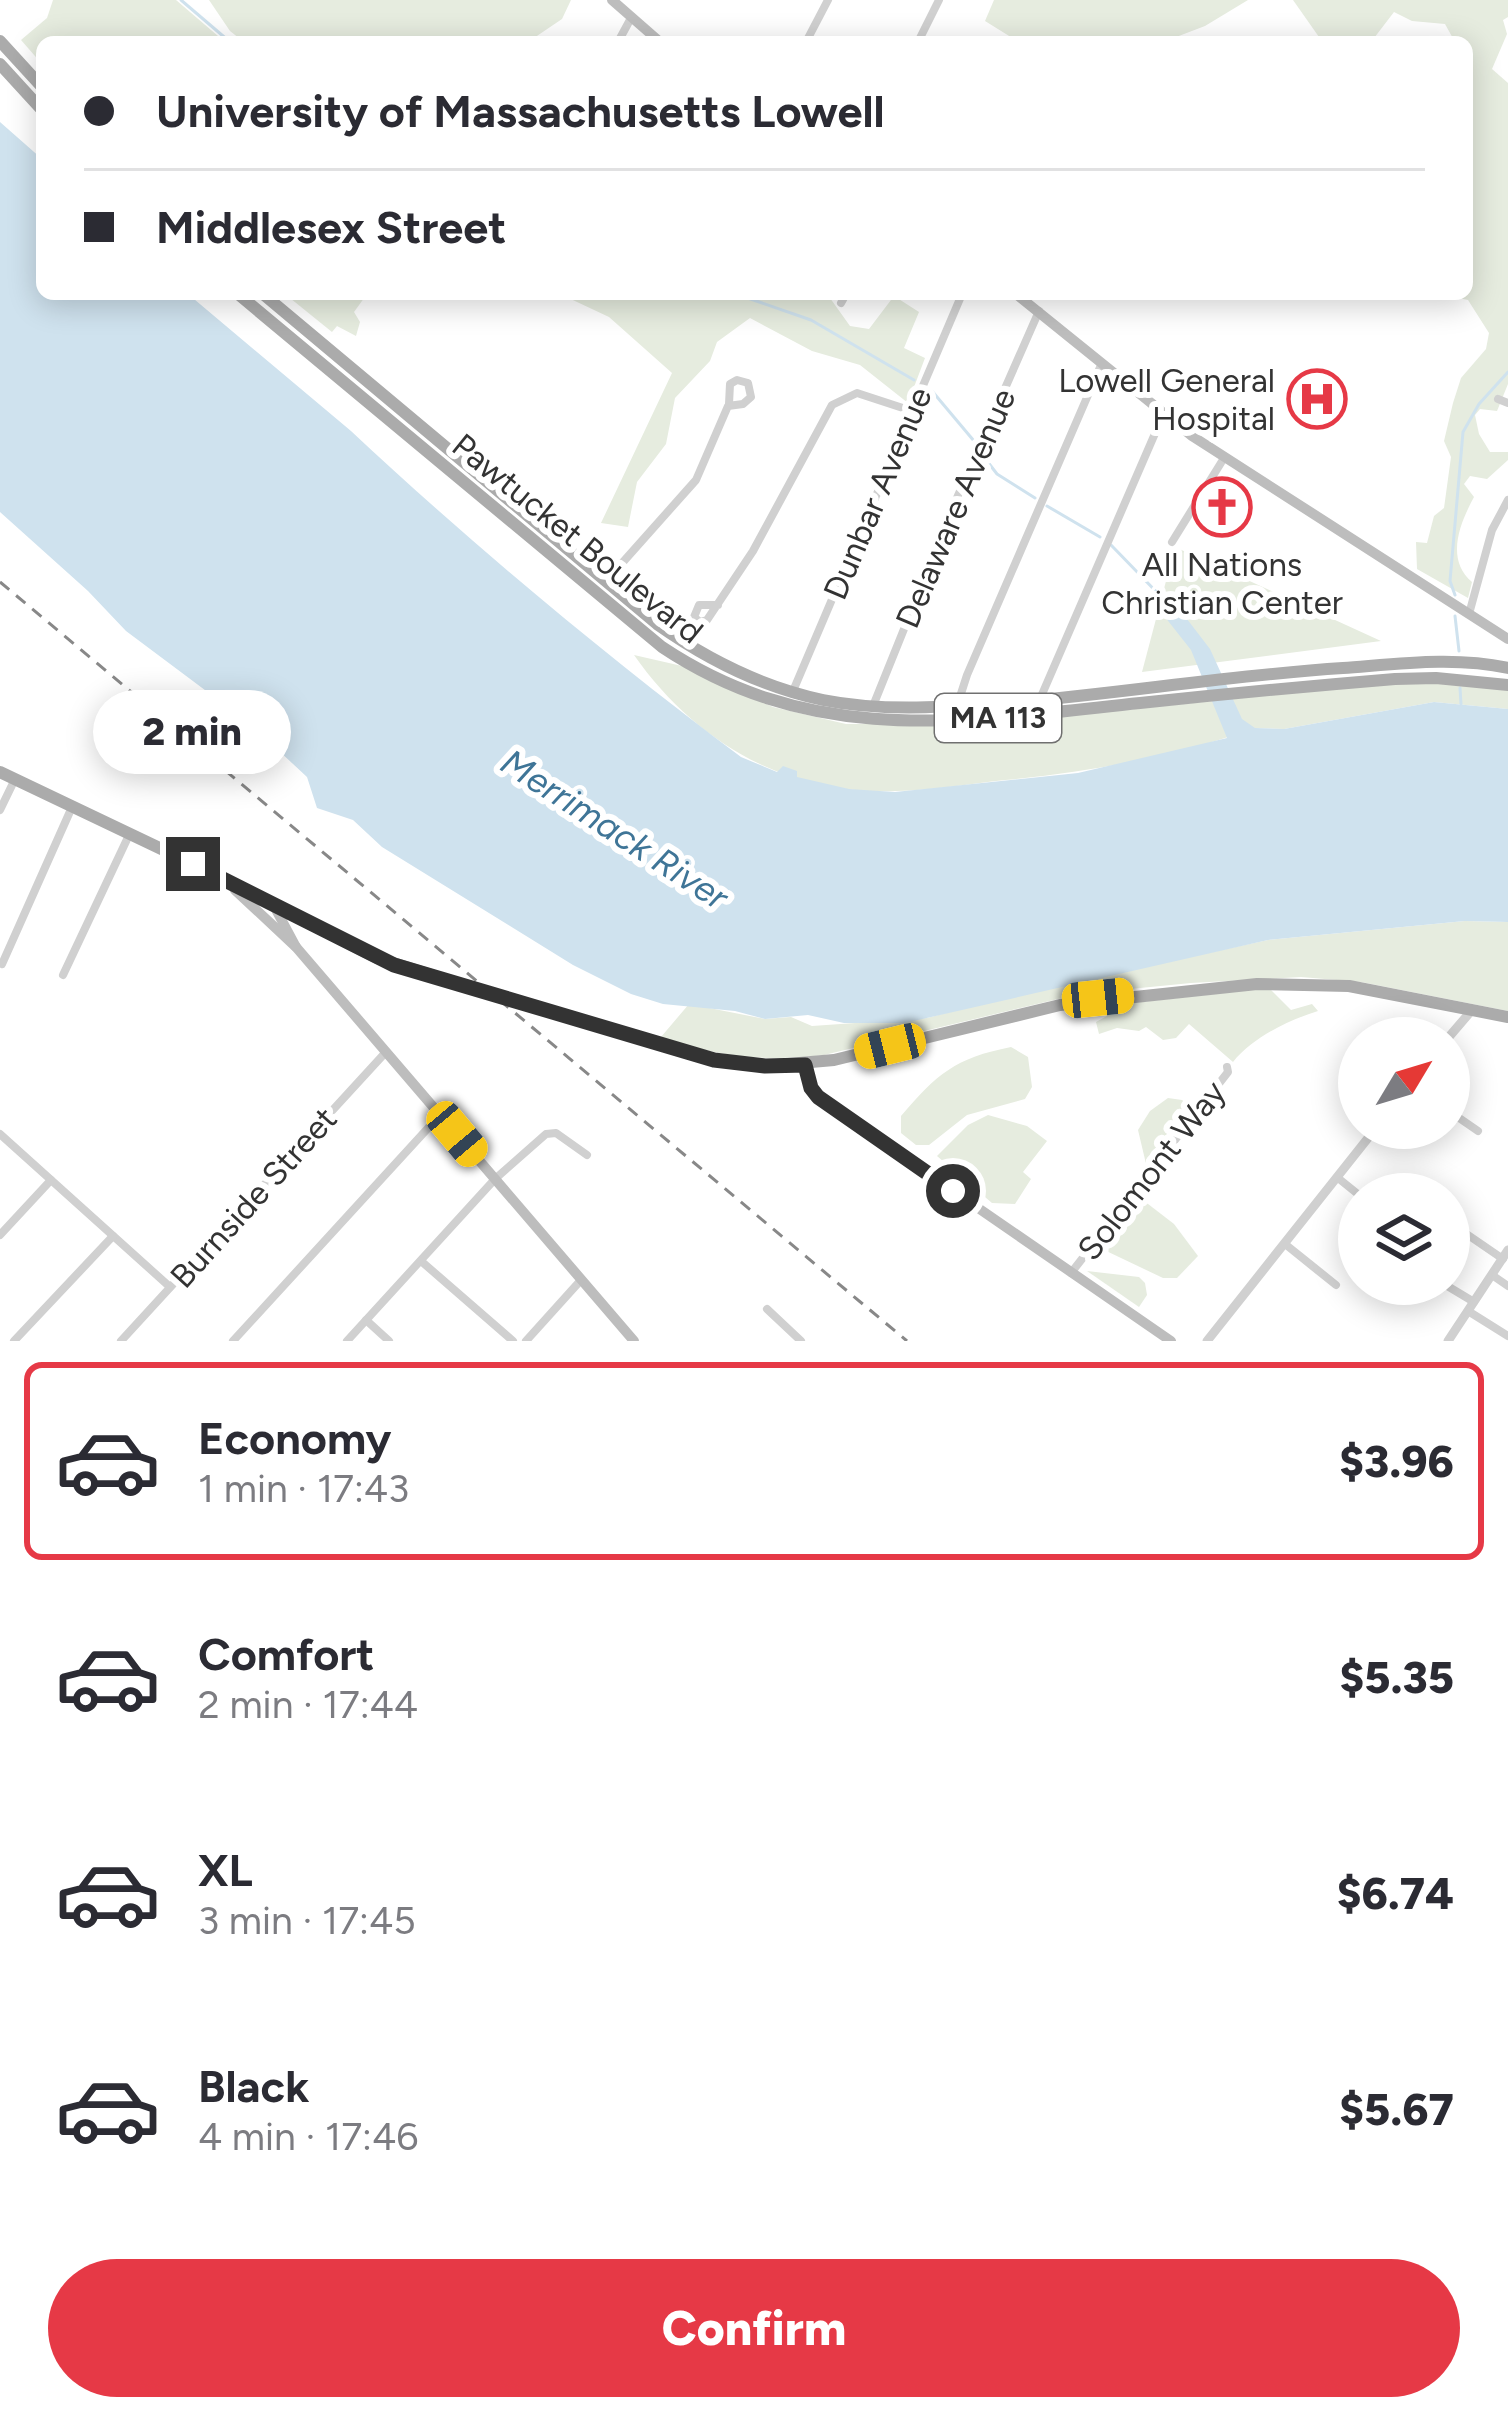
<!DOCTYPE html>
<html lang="en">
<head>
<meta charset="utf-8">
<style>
	:root { --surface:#fff; --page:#f7f7f7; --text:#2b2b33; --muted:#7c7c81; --line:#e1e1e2; --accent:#e63946 }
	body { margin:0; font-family:Figtree,sans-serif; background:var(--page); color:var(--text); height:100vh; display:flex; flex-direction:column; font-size:45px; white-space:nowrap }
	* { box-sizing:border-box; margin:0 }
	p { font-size:39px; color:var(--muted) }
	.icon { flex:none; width:66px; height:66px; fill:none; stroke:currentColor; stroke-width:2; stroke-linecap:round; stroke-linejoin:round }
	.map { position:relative; height:1341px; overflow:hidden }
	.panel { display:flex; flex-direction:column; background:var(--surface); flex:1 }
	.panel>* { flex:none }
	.top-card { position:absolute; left:36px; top:36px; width:1437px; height:264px; border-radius:18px; box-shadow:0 6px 30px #0003; display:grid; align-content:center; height:264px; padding:0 48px; background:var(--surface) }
	.needle { width:78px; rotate:52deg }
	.buttons { position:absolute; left:1338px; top:1017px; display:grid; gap:24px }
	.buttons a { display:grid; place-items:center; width:132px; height:132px; border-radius:50%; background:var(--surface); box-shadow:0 6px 30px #0003; font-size:60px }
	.end { position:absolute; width:54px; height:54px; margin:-27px; border:15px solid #333; background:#fff; box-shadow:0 0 0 6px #fff }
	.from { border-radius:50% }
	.bubble { position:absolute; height:84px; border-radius:42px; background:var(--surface); box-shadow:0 6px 30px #0003; font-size:39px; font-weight:800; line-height:84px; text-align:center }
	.car { position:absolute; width:36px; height:72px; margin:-36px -18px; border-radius:15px; box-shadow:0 0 9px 3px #0007; background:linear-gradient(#f5c518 24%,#345 0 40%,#f5c518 0 76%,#345 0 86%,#f5c518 0) }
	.top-card b { display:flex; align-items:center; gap:42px; height:114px; font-size:45px }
	.top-card b+b { border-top:3px solid var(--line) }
	.top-card i { width:30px; height:30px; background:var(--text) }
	ul { padding:21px 0 0; list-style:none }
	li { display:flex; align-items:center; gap:36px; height:198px; margin:0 24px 18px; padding:0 24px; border:6px solid transparent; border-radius:18px }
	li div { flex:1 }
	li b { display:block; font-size:45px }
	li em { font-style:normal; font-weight:800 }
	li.active { border-color:var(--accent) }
	li>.icon { width:108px; height:108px; stroke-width:1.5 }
	.button { display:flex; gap:24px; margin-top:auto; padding:24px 48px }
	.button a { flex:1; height:138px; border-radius:72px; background:var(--accent); color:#fff; font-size:48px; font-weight:800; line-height:138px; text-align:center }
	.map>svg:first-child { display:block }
</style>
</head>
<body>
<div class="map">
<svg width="1508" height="1341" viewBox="0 0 1508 1341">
	<rect width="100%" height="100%" fill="#fff"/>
	<g fill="#e6ecdf">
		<polygon points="53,0 176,0 225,42 42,42 42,64 21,40 47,18"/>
		<polygon points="209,0 571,0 562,19 528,42 244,42 230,31"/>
		<polygon points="994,0 1248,0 1205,26 1163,42 1019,42 985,21"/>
		<path d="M 1293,0 L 1508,0 L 1508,17 L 1503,20 L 1507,34 L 1492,69 L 1508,83 L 1508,384 L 1497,411 L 1480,409 L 1475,415 L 1479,434 L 1490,452 L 1508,452 L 1508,460 L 1487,479 L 1470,476 L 1464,484 L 1474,497 C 1460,523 1445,559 1472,582 L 1468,598 L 1417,569 L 1416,542 L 1427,543 L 1434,516 L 1444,508 L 1451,457 L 1444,441 L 1453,403 L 1461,378 L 1486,349 L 1489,333 L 1468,300 L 1439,294 L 1467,294 L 1467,42 L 1455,42 L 1445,24 L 1412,21 L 1394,12 L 1371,42 L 1316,42 L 1319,37 Z"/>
		<polygon points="285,294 367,294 354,312 360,322 356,336 337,326 332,332"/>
		<polygon points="560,294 820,294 830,298 850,326 869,329 894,296 919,312 904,348 925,358 908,403 860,365 812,351 750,318 717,342 710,361 675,398 666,444 637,482 628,527 601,523 672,373 609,317"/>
		<polygon points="1175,547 1381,641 1142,672"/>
		<path d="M 634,655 L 682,666 L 773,707 L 846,724 L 986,724 L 1372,685 L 1444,682 L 1508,690 L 1508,709 L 1434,702 L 1284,729 L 1255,728 C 1174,757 1090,772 1005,780 C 969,784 933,790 896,791 C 787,796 695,742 634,655 Z"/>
		<path d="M 1465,921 L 1508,922 L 1508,1011 L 1361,982 L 1301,977 L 1191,983 L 1079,994 L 824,1055 C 766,1062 717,1057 661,1037 L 689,1004 L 765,1019 L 791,1017 L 812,1026 L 927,1018 L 1022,993 L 1268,940 Z"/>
		<path d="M 1269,988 L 1291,1010 L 1312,1004 L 1318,1011 C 1289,1020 1253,1037 1233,1062 L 1189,1024 L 1176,1038 L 1163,1040 L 1146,1027 L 1139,1031 L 1117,1028 L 1099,1034 L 1096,1022 L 1107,1016 L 1105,1006 Z"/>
		<path d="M 1011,1047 L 1028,1057 L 1032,1087 L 1025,1099 L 967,1115 L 929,1145 L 916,1145 L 901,1133 L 901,1116 C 937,1074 955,1058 1011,1047 Z"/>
		<polygon points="1168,1098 1182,1100 1194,1110 1188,1108 1146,1160 1151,1165 1147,1168 1138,1130 1150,1111"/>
		<polygon points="988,1115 1027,1126 1047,1141 1023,1172 1031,1179 1015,1204 992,1203 937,1156 968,1125"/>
		<polygon points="1139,1197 1174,1224 1198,1256 1177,1278 1163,1278 1100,1248"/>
		<polygon points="1087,1271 1139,1277 1145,1283 1147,1295 1139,1307"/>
	</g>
	<path fill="#cfe2ee" d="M 0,122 L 42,159 L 42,294 L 188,294 L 351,431 C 474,546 606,656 741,757 L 777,772 L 783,766 L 797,771 L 797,777 L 849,789 L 895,792 L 1078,773 L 1227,738 L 1191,650 L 1165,617 L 1177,606 L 1210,649 L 1242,719 L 1255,728 L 1284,729 L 1434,702 L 1508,709 L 1508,922 L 1465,921 L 1268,940 L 905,1023 L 844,1023 L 808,1015 L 765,1019 L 735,1011 L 663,1004 L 631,994 L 573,965 L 382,847 L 353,820 L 317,808 L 307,777 L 249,723 L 126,631 L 88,591 L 0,512 Z"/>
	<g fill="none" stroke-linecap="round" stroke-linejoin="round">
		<g stroke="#cfe2ee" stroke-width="3">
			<polyline points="181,0 230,42"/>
			<polyline points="736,294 811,320 914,380"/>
			<polyline points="932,391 974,441"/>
			<polyline points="984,457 997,474 1035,498"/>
			<polyline points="1047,506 1100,537"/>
			<polyline points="1111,545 1172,608"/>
			<polyline points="1455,595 1450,581 1463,432 1479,404 1508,372"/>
			<polyline points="1455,616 1459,651"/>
			<polyline points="1460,688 1461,704"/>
		</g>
		<g stroke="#d0d0d0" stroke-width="8">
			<polyline points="618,42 631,18"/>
			<polyline points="806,42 828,0"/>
			<polyline points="918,42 939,0"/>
			<polyline points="841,303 846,294"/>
			<polyline points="1498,399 1508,403"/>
			<polyline points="1172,542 1224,458"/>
			<polyline points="607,580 696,480 728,406 743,404 751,397 748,383 737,380 730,384 729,404"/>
			<polyline points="718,605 699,605 694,617 700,622 707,620 753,551 832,405 857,393 912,411"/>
			<polyline points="1469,614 1492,530 1508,500"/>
			<polyline points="793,691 962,294"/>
			<polyline points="1040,699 1163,415"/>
			<polyline points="873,706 956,500 1039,311"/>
			<polyline points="957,706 967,675 1101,365"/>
			<polyline points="0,810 15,779"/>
			<polyline points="2,964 72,807"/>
			<polyline points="63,975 130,833"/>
			<polyline points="1449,1111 1478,1131"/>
			<polyline points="0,1134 170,1287"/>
			<polyline points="1338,1178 1359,1195"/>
			<polyline points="1449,1222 1503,1259"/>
			<polyline points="0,1235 51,1180"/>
			<polyline points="1285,1244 1336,1285"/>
			<polyline points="421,1261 513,1341"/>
			<polyline points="1071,1273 1228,1072 1227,1067"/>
			<polyline points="1492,1275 1508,1286"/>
			<polyline points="1444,1284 1474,1302"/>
			<polyline points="767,1309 801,1341"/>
			<polyline points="1468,1311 1508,1336"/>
			<polyline points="366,1320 389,1341"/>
			<polyline points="14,1341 113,1236"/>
			<polyline points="121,1341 385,1053"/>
			<polyline points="233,1341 440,1115"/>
			<polyline points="347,1341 495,1179 546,1134 556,1133 587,1155"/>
			<polyline points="526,1341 581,1280"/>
		</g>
		<g stroke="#d0d0d0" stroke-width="9">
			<polyline points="1448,1038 1472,1010"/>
			<polyline points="1207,1341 1376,1128"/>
			<polyline points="1448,1341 1508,1250"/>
		</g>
		<g stroke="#bdbdbd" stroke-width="10">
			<polyline points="612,0 660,42"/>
			<polyline points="1016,294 1192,436 1508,639"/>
			<polyline points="235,890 296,947 634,1341"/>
			<polyline points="273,904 296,947"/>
			<polyline points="805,1065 811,1088 823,1101 1171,1341"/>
		</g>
		<g stroke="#ababab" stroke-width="12">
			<polyline points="0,41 42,87"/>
			<polyline points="0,64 42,110"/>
			<path d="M 238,294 L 662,647 C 815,749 968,721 1140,703 C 1225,694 1310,686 1395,679 L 1436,678 L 1508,685"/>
			<path d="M 263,294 L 657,624 C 708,660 761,687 823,700 C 883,712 945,707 1006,703 C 1118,694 1230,675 1343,668 C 1397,664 1455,656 1508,668"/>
			<polyline points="0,772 193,864 377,958 463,985"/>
			<polyline points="515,1000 714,1060 765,1066 834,1060 1060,1005 1257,984 1349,986 1508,1017"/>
		</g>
		<polyline stroke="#888" stroke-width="3" stroke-dasharray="12 9" stroke-linecap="butt" points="0,582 907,1341"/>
		<polyline stroke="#ababab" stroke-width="12" points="463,985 515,1000"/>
	</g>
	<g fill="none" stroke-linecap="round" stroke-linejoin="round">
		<polyline stroke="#333" stroke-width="15" points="193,864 394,965 714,1060 765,1066 805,1065 811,1088 818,1097 953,1191"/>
	</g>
	<defs>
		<symbol id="hospital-ring" viewBox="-11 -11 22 22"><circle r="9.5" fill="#fff" stroke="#e63946" stroke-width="1.5"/><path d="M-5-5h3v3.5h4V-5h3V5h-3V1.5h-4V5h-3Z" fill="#e63946"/></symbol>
		<symbol id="church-ring" viewBox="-11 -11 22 22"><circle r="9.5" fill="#fff" stroke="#e63946" stroke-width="1.5"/><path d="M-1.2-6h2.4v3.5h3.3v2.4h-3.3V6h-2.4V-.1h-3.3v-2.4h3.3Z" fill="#e63946"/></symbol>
	</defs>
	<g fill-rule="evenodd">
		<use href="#hospital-ring" x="1284" y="366" width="66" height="66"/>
		<use href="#church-ring" x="1189" y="474" width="66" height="66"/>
	</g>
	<g text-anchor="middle" stroke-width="12" stroke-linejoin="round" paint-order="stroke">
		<rect fill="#fff" stroke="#707070" stroke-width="3" x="935" y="694" width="126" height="48" rx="9"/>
		<g font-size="30" font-weight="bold" fill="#333">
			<text x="998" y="728">MA 113</text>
		</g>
		<g font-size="33" fill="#333" stroke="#fff" text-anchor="end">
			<text x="1275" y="392">Lowell General<tspan x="1275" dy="38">Hospital</tspan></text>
			<text x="1222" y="576" text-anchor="middle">All Nations<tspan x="1222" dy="38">Christian Center</tspan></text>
		</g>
		<g font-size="33" fill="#333" stroke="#fff">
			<text transform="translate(877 493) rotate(-67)" y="12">Dunbar Avenue</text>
			<text transform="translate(955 508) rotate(-67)" y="12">Delaware Avenue</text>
			<text transform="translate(578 538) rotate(39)" y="12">Pawtucket Boulevard</text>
			<text transform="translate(1151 1170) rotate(-52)" y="12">Solomont Way</text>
			<text transform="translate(253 1197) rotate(-48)" y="12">Burnside Street</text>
		</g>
		<g font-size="36" font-style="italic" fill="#3f7597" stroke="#fff">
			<text transform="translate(615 829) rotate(33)" y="13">Merrimack River</text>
		</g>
	</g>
</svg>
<div class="buttons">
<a><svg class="needle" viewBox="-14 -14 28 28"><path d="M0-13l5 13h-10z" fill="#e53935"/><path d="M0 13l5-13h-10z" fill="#7c7c81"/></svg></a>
<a><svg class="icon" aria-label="layers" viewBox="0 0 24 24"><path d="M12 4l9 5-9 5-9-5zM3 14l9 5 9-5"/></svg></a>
</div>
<i class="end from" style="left:953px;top:1191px"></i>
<i class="end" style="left:193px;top:864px"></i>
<div class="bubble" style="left:93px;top:690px;width:198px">2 min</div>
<i class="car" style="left:1098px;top:998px;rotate:84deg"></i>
<i class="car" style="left:890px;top:1046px;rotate:256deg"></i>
<i class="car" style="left:457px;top:1134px;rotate:140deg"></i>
<div class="top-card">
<b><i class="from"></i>University of Massachusetts Lowell</b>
<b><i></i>Middlesex Street</b>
</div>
</div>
<section class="panel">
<ul>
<li class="active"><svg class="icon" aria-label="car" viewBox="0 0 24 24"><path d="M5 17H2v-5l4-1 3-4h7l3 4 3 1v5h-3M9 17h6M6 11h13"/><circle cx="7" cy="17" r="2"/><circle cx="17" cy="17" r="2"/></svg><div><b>Economy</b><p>1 min · 17:43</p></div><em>$3.96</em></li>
<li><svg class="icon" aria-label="car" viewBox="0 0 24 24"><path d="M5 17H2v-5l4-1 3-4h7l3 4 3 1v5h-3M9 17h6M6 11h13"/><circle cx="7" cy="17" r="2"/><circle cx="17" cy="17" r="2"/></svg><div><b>Comfort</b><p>2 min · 17:44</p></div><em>$5.35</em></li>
<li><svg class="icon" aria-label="car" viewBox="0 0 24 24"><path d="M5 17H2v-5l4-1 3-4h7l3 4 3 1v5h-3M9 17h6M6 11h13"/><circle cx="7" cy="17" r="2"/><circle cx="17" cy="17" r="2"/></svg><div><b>XL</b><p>3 min · 17:45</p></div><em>$6.74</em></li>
<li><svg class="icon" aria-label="car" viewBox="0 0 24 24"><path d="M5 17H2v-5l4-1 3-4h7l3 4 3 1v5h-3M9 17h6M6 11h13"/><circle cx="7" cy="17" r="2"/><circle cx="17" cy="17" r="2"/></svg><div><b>Black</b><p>4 min · 17:46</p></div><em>$5.67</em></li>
</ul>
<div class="button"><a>Confirm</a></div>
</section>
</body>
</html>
